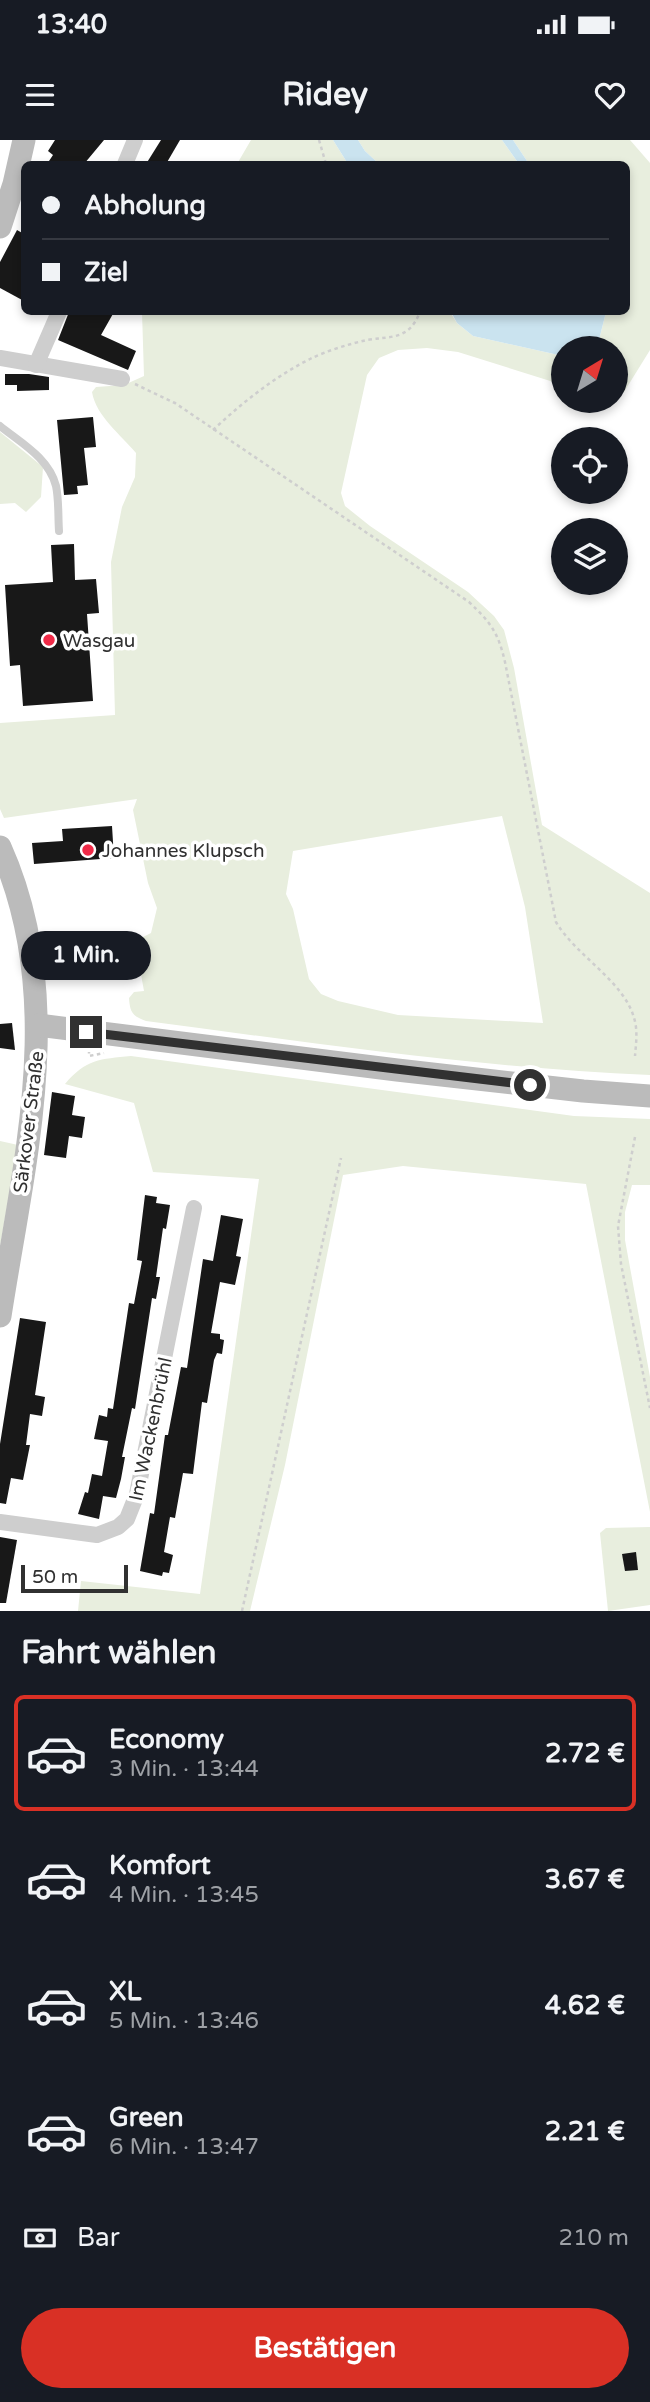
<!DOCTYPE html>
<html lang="de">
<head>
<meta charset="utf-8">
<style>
	:root { --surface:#171b24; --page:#20242c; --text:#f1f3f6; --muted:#9ea1a6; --line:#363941; --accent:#d93025 }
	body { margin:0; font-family:"Varela Round",sans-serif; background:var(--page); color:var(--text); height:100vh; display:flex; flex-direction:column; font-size:26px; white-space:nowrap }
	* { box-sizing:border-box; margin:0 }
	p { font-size:23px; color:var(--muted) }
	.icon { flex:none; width:38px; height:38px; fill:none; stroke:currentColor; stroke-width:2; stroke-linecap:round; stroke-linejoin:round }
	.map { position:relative; height:1471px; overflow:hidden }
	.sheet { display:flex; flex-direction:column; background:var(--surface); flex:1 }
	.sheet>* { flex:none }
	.banner { position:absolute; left:21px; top:21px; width:609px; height:154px; border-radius:10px; box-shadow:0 4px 10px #0003; display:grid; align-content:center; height:154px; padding:0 21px; background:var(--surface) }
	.needle { width:46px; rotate:38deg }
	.tools { position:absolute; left:551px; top:196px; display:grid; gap:14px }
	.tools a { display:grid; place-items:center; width:77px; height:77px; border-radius:50%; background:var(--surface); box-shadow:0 4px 10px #0003; font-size:35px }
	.scale { position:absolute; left:21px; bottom:18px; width:107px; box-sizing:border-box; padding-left:7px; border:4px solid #313131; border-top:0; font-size:19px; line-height:24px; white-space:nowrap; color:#313131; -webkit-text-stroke:5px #fff; paint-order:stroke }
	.end { position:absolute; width:32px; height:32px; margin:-16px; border:9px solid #313131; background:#fff; box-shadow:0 0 0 4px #fff }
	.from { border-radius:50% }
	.bubble { position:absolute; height:49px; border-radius:24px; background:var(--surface); box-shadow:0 4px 10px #0003; font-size:23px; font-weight:700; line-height:49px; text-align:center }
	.banner b { display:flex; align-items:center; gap:24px; height:66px; font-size:26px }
	.banner b+b { border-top:2px solid var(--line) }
	.banner i { width:18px; height:18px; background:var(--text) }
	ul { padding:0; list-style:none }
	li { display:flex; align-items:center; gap:21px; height:116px; margin:0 14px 10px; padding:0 7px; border:4px solid transparent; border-radius:10px }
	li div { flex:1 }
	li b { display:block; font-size:26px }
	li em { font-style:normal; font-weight:700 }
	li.current { border-color:var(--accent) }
	li>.icon { width:63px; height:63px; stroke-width:1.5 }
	h2 { padding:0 21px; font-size:32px; line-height:84px }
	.pay { display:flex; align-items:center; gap:18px; height:77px; padding:0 21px; font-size:26px }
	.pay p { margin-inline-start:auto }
	.primary-button { display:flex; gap:14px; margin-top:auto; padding:14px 21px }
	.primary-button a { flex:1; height:80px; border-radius:42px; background:var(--accent); color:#fff; font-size:28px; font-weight:700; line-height:80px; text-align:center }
	.status { display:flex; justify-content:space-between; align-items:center; height:49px; padding:0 35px; background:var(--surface); direction:ltr }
	.status svg { height:19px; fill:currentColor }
	header { display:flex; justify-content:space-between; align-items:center; height:91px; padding:0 21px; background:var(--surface); font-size:32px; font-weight:700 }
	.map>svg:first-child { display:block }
</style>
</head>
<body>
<div class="status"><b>13:40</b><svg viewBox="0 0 49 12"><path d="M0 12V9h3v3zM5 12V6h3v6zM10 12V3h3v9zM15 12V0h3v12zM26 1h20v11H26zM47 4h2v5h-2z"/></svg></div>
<header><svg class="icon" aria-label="menu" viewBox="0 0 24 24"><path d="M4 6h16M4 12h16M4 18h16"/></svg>Ridey<svg class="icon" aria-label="heart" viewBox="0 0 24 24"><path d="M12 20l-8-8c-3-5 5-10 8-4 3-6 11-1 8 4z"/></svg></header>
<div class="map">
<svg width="650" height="1471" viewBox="0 0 650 1471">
	<rect width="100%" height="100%" fill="#fff"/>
	<g fill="#e8eede" fill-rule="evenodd">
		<polygon points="251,0 333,0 348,24 237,24"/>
		<polygon points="358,0 502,0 519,24 379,24 365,11"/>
		<polygon points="513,0 630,0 650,23 650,210 624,252 616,257 616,208 597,208 606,172 626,172 626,24 529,24"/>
		<path d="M 142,172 L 450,172 L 457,183 L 473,196 L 563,216 L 563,245 L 458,212 L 427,208 L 398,210 L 379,218 L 367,235 L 341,353 L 345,366 L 370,386 L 468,452 L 494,476 L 504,490 L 514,528 L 542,685 L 650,753 L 650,935 C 481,928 314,903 146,881 C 132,876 130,872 129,858 L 134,852 L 144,851 L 135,801 L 151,793 L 157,768 L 148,743 L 133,670 L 137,659 L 4,678 L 0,669 L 0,583 L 115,575 L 111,422 L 122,367 L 135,337 L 136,313 C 121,295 96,276 92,252 L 96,247 L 124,245 L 144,236 ZM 502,676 L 525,767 L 543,883 L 398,875 L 338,861 L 321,854 L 309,839 L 293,769 L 286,754 L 293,711 Z"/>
		<polygon points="0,292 43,327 41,357 26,372 15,363 0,364"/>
		<path d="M 131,916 L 574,976 L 650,979 L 650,1045 L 632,1045 L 625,1072 L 625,1100 L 650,1237 L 650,1372 L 586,1044 L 403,1026 L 343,1035 L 285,1325 L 250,1471 L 78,1471 L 81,1441 L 200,1454 L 259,1039 L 153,1032 L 134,963 L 65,944 C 86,919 100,919 131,916 Z"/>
		<polygon points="0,1001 18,1005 0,1106"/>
		<polygon points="650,1387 650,1465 608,1471 600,1393 606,1388"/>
	</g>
	<g fill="#cae3ef">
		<polygon points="333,0 358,0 365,11 379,24 348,24"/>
		<polygon points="502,0 513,0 529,24 519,24"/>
		<polygon points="451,172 606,172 597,208 564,208 563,216 473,196 457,183"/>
	</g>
	<g fill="#181818">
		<polygon points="55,0 104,0 84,24 47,24 53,15 48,11"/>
		<polygon points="161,0 180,0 166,24 146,24"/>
		<polygon points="17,90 24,94 24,161 0,148 0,122"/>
		<polygon points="69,172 114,172 101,195 136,211 128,230 58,200"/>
		<polygon points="5,234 29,234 49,237 49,250 17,251 17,245 5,245"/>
		<polygon points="93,277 96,307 84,308 88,345 77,346 78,354 64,355 57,280"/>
		<polygon points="74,404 75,440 96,439 99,473 87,474 93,561 23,566 20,525 10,526 5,445 53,442 51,405"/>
		<polygon points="112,686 114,718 34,724 32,703 63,701 62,689"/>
		<polygon points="112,798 116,820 98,823 95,801"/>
		<polygon points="12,883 15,910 0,908 0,884"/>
		<polygon points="52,952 75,956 72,975 85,977 82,998 69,996 66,1018 44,1015"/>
		<polygon points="145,1055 157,1057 156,1063 170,1065 166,1089 163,1088 156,1137 160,1137 156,1159 152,1158 135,1269 132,1268 122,1317 125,1317 121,1339 116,1358 103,1356 99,1379 78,1374 85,1352 88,1353 92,1334 102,1336 108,1301 94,1299 99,1275 107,1277 108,1268 113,1269 129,1163 134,1164 142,1121 137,1120"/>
		<polygon points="221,1075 243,1079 236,1116 241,1117 235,1145 220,1142 211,1193 220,1194 220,1199 224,1200 222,1214 217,1213 214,1220 207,1263 202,1262 193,1334 183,1333 175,1378 170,1377 164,1412 173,1415 169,1433 163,1432 162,1436 140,1431 150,1373 154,1374 165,1295 168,1295 181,1227 187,1228 203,1119 213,1121"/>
		<polygon points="20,1178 46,1182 35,1255 45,1257 42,1276 30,1274 26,1305 30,1305 23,1340 11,1338 6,1364 0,1363 0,1304"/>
		<polygon points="0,1397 17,1400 6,1463 0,1463"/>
		<polygon points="636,1412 638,1430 625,1431 622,1414"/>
	</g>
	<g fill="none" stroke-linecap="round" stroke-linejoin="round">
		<g stroke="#cecece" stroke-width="2.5" stroke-dasharray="3.5 3.5" stroke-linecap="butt">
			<polyline points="319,0 326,24"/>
			<path d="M 135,244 L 175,263 L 469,462 C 491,483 498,492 505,522 L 556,782 C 576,816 624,841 634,878 C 638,890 636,904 635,916"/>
			<path d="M 213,290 C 242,263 274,237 310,219 C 326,211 349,204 367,200 C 392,196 409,200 420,172"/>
			<polyline points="89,910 89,916 104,913"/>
			<polyline points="635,997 618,1086 621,1124 650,1268"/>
			<polyline points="242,1471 341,1018"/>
		</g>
		<path stroke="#cecece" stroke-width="8" d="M 0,286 C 21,303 49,318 56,346 C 59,360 58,377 59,391"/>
		<g stroke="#cecece" stroke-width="16">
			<polyline points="125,24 135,0"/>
			<polyline points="0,218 122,239"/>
			<polyline points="36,225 59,172"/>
			<polyline points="0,1382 97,1395 118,1387 127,1379 137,1354 194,1068"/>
		</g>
		<g stroke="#bbb" stroke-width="23">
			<polyline points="0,87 14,44 24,0"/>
			<path d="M 0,707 C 68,858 24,1020 0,1176"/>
			<polyline points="38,885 397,930 583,951 650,956"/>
		</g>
	</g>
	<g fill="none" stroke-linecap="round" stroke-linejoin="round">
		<polyline stroke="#313131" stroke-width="9" points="86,892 530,945"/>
	</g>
	<g fill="#f02a47" stroke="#fff" stroke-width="2.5">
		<circle cx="49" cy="500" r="7"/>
		<circle cx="88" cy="710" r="7"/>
	</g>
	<g text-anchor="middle" stroke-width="7" stroke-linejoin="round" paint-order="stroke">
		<g font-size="19" fill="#313131" stroke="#fff" text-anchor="start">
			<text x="63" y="507">Wasgau</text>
			<text x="102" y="717">Johannes Klupsch</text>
		</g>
		<g font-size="19" fill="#313131" stroke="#fff">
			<text transform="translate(28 982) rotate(-83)" y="7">Särkover Straße</text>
			<text transform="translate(150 1289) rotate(-78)" y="7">Im Wackenbrühl</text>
		</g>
	</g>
</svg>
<div class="tools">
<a><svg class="needle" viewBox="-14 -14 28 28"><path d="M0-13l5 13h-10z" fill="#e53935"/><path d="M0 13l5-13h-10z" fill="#9ea1a6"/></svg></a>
<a><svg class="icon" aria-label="locate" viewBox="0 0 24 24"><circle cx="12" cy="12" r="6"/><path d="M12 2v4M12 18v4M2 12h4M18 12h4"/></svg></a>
<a><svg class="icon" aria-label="layers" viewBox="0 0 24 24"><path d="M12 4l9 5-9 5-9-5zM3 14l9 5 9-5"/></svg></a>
</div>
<div class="scale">50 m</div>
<i class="end from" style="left:530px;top:945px"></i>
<i class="end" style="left:86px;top:892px"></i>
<div class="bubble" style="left:21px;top:791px;width:130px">1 Min.</div>
<div class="banner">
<b><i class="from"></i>Abholung</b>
<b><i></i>Ziel</b>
</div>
</div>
<section class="sheet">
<h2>Fahrt wählen</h2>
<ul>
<li class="current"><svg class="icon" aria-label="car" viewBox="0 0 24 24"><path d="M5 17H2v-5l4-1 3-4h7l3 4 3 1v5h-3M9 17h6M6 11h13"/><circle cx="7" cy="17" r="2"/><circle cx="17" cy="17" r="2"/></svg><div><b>Economy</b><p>3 Min. · 13:44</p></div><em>2.72 €</em></li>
<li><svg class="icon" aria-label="car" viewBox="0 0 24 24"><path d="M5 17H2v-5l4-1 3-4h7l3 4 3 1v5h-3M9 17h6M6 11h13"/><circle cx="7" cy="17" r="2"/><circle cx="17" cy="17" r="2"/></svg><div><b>Komfort</b><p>4 Min. · 13:45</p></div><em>3.67 €</em></li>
<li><svg class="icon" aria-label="car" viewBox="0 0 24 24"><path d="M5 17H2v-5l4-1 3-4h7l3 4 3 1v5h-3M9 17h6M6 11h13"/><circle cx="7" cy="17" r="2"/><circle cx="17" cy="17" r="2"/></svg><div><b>XL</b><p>5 Min. · 13:46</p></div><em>4.62 €</em></li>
<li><svg class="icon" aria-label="car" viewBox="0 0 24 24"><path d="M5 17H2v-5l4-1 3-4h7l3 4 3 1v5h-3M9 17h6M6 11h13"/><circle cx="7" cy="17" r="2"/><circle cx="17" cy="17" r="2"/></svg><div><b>Green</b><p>6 Min. · 13:47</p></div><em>2.21 €</em></li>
</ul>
<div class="pay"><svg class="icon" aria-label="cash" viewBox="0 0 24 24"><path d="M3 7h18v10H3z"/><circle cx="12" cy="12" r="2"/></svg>Bar<p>210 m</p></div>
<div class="primary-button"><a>Bestätigen</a></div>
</section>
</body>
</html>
